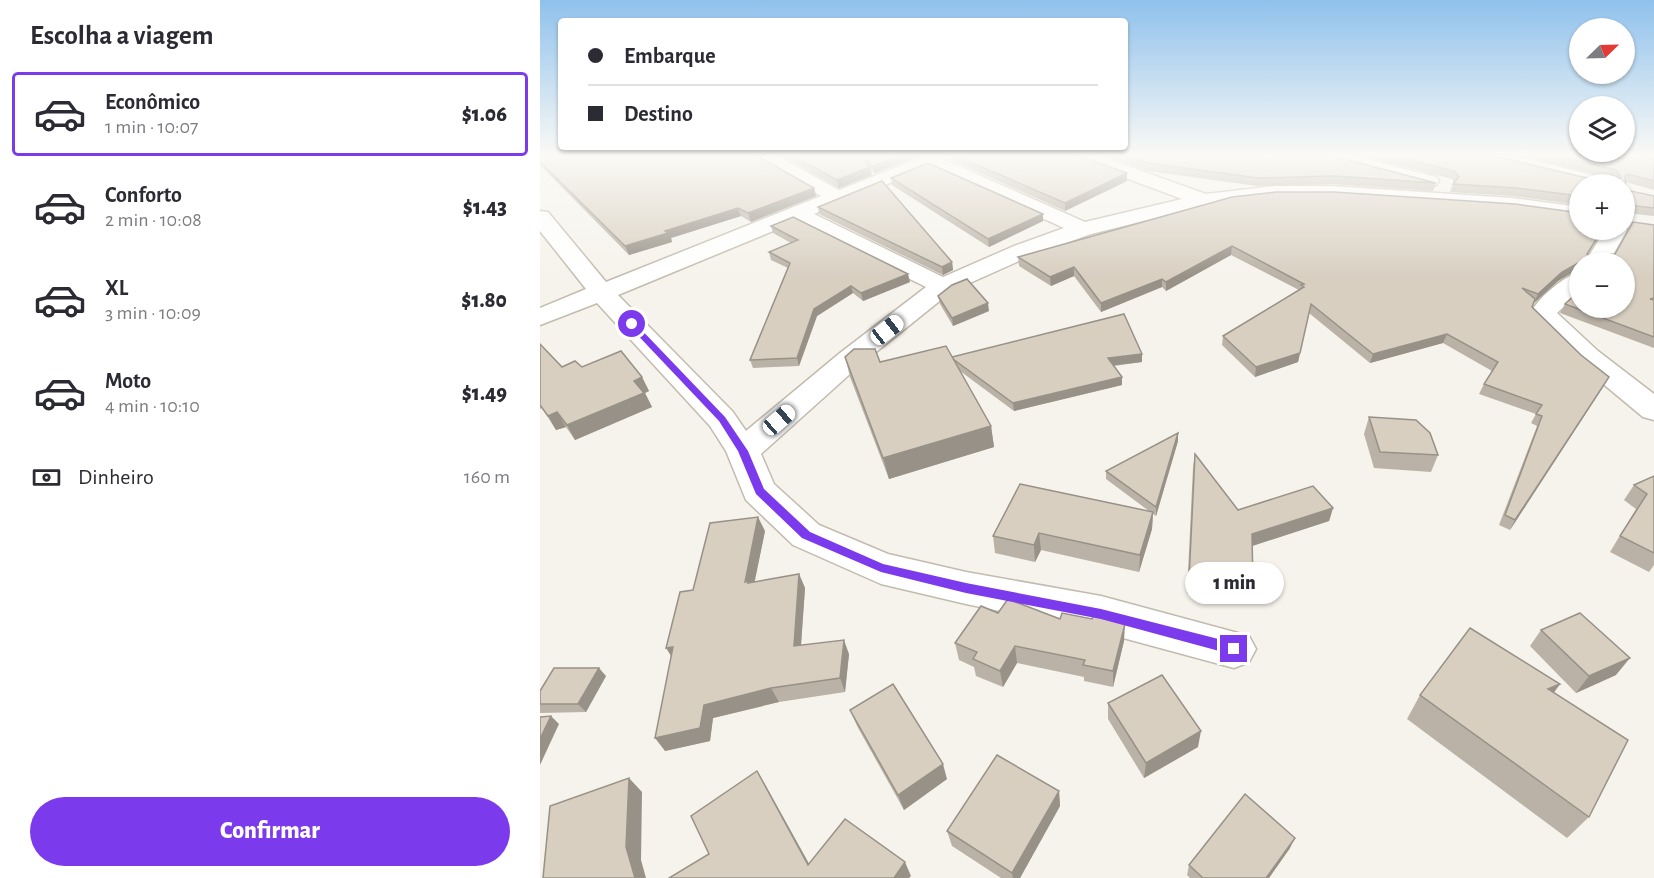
<!DOCTYPE html>
<html lang="pt">
<head>
<meta charset="utf-8">
<style>
	:root { --surface:#fff; --page:#f2f2f3; --text:#2b2b33; --muted:#7c7c81; --line:#e1e1e2; --accent:#7c3aed }
	body { margin:0; font-family:"Alegreya Sans",sans-serif; background:var(--page); color:var(--text); height:100vh; display:flex; flex-direction:column; font-size:22px; white-space:nowrap }
	* { box-sizing:border-box; margin:0 }
	p { font-size:20px; color:var(--muted) }
	.icon { flex:none; width:33px; height:33px; fill:none; stroke:currentColor; stroke-width:2; stroke-linecap:round; stroke-linejoin:round }
	.map { position:relative; flex:1; overflow:hidden }
	.drawer { display:flex; flex-direction:column; background:var(--surface); width:540px }
	.drawer>* { flex:none }
	.guide { position:absolute; left:18px; top:18px; width:570px; height:132px; border-radius:6px; box-shadow:0 2px 4px #0004; display:grid; align-content:center; height:132px; padding:0 30px; background:var(--surface) }
	.needle { width:39px; rotate:67deg }
	.buttons { position:absolute; left:1029px; top:18px; display:grid; gap:12px }
	.buttons a { display:grid; place-items:center; width:66px; height:66px; border-radius:50%; background:var(--surface); box-shadow:0 2px 4px #0004; font-size:30px }
	.end { position:absolute; width:27px; height:27px; margin:-14px; border:8px solid #7c3aed; background:#fff; box-shadow:0 0 0 3px #fff }
	.from { border-radius:50% }
	.bubble { position:absolute; height:42px; border-radius:21px; background:var(--surface); box-shadow:0 2px 4px #0004; font-size:20px; font-weight:800; line-height:42px; text-align:center }
	.car { position:absolute; width:18px; height:36px; margin:-18px -9px; border-radius:8px; box-shadow:0 0 4px 2px #0007; background:linear-gradient(#fff 24%,#345 0 40%,#fff 0 76%,#345 0 86%,#fff 0) }
	.guide b { display:flex; align-items:center; gap:21px; height:57px; font-size:22px }
	.guide b+b { border-top:2px solid var(--line) }
	.guide i { width:15px; height:15px; background:var(--text) }
	ul { padding:0; list-style:none }
	li { display:flex; align-items:center; gap:18px; height:84px; margin:0 12px 9px; padding:0 18px; border:3px solid transparent; border-radius:6px }
	li div { flex:1 }
	li b { display:block; font-size:22px }
	li em { font-style:normal; font-weight:800 }
	li.on { border-color:var(--accent) }
	li>.icon { width:54px; height:54px; stroke-width:1.5 }
	h2 { padding:0 30px; font-size:27px; line-height:72px }
	.pay { display:flex; align-items:center; gap:15px; height:66px; padding:0 30px; font-size:22px }
	.pay p { margin-inline-start:auto }
	.button { display:flex; gap:12px; margin-top:auto; padding:12px 30px }
	.button a { flex:1; height:69px; border-radius:36px; background:var(--accent); color:#fff; font-size:24px; font-weight:800; line-height:69px; text-align:center }
	main { display:flex; flex:1; min-height:0 }
	.map>svg:first-child { display:block }
</style>
</head>
<body>
<main>
<section class="drawer">
<h2>Escolha a viagem</h2>
<ul>
<li class="on"><svg class="icon" aria-label="car" viewBox="0 0 24 24"><path d="M5 17H2v-5l4-1 3-4h7l3 4 3 1v5h-3M9 17h6M6 11h13"/><circle cx="7" cy="17" r="2"/><circle cx="17" cy="17" r="2"/></svg><div><b>Econômico</b><p>1 min · 10:07</p></div><em>$1.06</em></li>
<li><svg class="icon" aria-label="car" viewBox="0 0 24 24"><path d="M5 17H2v-5l4-1 3-4h7l3 4 3 1v5h-3M9 17h6M6 11h13"/><circle cx="7" cy="17" r="2"/><circle cx="17" cy="17" r="2"/></svg><div><b>Conforto</b><p>2 min · 10:08</p></div><em>$1.43</em></li>
<li><svg class="icon" aria-label="car" viewBox="0 0 24 24"><path d="M5 17H2v-5l4-1 3-4h7l3 4 3 1v5h-3M9 17h6M6 11h13"/><circle cx="7" cy="17" r="2"/><circle cx="17" cy="17" r="2"/></svg><div><b>XL</b><p>3 min · 10:09</p></div><em>$1.80</em></li>
<li><svg class="icon" aria-label="car" viewBox="0 0 24 24"><path d="M5 17H2v-5l4-1 3-4h7l3 4 3 1v5h-3M9 17h6M6 11h13"/><circle cx="7" cy="17" r="2"/><circle cx="17" cy="17" r="2"/></svg><div><b>Moto</b><p>4 min · 10:10</p></div><em>$1.49</em></li>
</ul>
<div class="pay"><svg class="icon" aria-label="cash" viewBox="0 0 24 24"><path d="M3 7h18v10H3z"/><circle cx="12" cy="12" r="2"/></svg>Dinheiro<p>160 m</p></div>
<div class="button"><a>Confirmar</a></div>
</section>
<div class="map">
<svg width="1114" height="878" viewBox="0 0 1114 878">
	<rect width="100%" height="100%" fill="#f6f3ec"/>
	<g fill="none" stroke-linecap="round" stroke-linejoin="round">
		<defs>
			<g id="minor">
				<path d="M 212,154 L 234,154 L 299,190 L 390,154 L 414,154 L 411,158 L 405,160 L 545,222 L 642,199 L 532,158 L 529,154 L 554,154 L 666,194 L 735,186 L 792,186 L 972,198 L 1040,207 L 1040,220 L 972,210 L 792,198 L 735,198 L 664,206 L 551,234 L 490,256 L 412,291 L 320,365 L 221,454 L 234,484 L 279,525 L 348,554 L 426,572 L 561,596 L 709,636 L 716,649 L 709,662 L 694,668 L 561,632 L 426,604 L 341,584 L 253,545 L 206,500 L 186,451 L 170,426 L 57,303 L 0,325 L 0,308 L 46,289 L 0,231 L 0,211 L 8,212 L 66,282 L 281,196 L 215,158 ZM 389,167 L 524,228 L 474,246 L 403,277 L 274,214 ZM 255,222 L 386,287 L 300,353 L 206,431 L 193,412 L 78,295 Z"/>
				<polygon points="778,154 807,154 896,177 899,181 896,185 889,187 781,158"/>
				<polygon points="938,154 968,154 1072,180 1075,184 1044,184 941,158"/>
				<polygon points="1100,154 1114,154 1114,161 1103,158"/>
				<polygon points="1084,226 1087,230 1069,262 1045,262 1065,230 1084,230"/>
				<path d="M 1040,272 L 1040,292 L 1017,313 L 1058,351 L 1114,394 L 1114,420 L 1103,417 L 1038,363 L 990,315 C 995,300 1025,275 1040,272 Z"/>
			</g>
		</defs>
		<use href="#minor" stroke="#c2bbae" stroke-width="3"/>
		<use href="#minor" fill="#fff" fill-rule="evenodd"/>
	</g>
	<g fill="#bab2a6">
		<polygon points="238,154 385,154 335,173 331,171 332,175 299,188"/>
		<polygon points="410,154 534,154 587,181 525,211 411,160"/>
		<polygon points="560,154 785,154 896,183 893,191 792,184 717,186 608,171"/>
		<polygon points="814,154 946,154 1047,178 1073,179 976,154 1109,154 1114,155 1114,190 1086,182 1086,190 1114,196 1114,216 1086,213 1086,220 1084,222 1084,184 1040,184 1040,205 972,196 910,192 913,184 914,182 912,179"/>
		<polygon points="0,156 274,188 276,196 211,222 201,216 131,238 132,242 89,255 0,165"/>
		<polygon points="351,178 503,214 503,221 449,247 352,185"/>
		<polygon points="278,207 412,262 413,270 403,275 279,214"/>
		<polygon points="1040,213 1048,254 1049,256 1075,254 1114,225 1114,348 1020,313 1025,304 1084,262 1040,262 1040,271 1033,272 1018,281 994,303 992,307 1063,387 970,530 959,525 997,426 991,423 996,414 939,394 944,384 952,371 903,343 830,363 769,313 758,362 715,377 682,345 683,336 759,290 691,255 626,291 622,287 561,312 534,276 511,286 479,266 478,257"/>
		<polygon points="231,226 370,282 323,301 313,293 277,316 259,366 213,368 210,360 248,268 231,260 229,252 251,243 233,233"/>
		<polygon points="398,296 449,311 413,326 400,304"/>
		<polygon points="0,344 22,367 102,377 109,391 105,393 112,407 35,440 26,427 16,430 2,408 0,409"/>
		<polygon points="602,354 602,362 574,366 582,377 582,385 474,411 420,371 451,426 454,447 349,479 310,377 305,357 340,362 412,357"/>
		<polygon points="829,417 898,455 891,472 834,468 824,434"/>
		<polygon points="638,441 616,516 613,514 612,529 599,572 501,550 495,562 455,553 453,536 609,511 566,479 566,471"/>
		<polygon points="655,454 698,510 793,508 789,521 712,546 713,587 710,600 647,593 653,467"/>
		<polygon points="1114,476 1114,565 1109,572 1070,552 1096,509 1084,500 1094,485"/>
		<polygon points="225,531 214,582 259,574 265,588 261,645 309,654 305,692 239,702 173,718 170,741 125,751 153,590"/>
		<polygon points="458,613 520,619 584,641 573,687 544,681 544,677 477,663 463,687 436,676 434,667 419,660 415,643"/>
		<polygon points="1001,630 1076,675 1036,693 990,646"/>
		<polygon points="66,676 46,712 0,713 0,691"/>
		<polygon points="1020,684 1014,693 1049,817 1027,838 867,719 880,695"/>
		<polygon points="568,703 658,747 604,778 568,719"/>
		<polygon points="310,710 407,779 364,810 317,726"/>
		<polygon points="519,791 520,806 480,878 461,878 412,846 407,831"/>
		<polygon points="750,848 729,878 650,878 647,875 649,865"/>
	</g>
	<g fill="#979187">
		<polygon points="365,154 385,154 335,173 333,166"/>
		<polygon points="330,167 332,175 299,188 297,180"/>
		<polygon points="587,173 587,181 525,211 525,203"/>
		<polygon points="274,188 276,196 211,222 208,213"/>
		<polygon points="198,208 201,216 131,238 132,242 89,255 85,246 125,231"/>
		<polygon points="503,214 503,221 449,247 448,239"/>
		<polygon points="1062,230 1063,230 1043,262 1045,261 1045,262 1041,262"/>
		<polygon points="692,246 691,255 626,291 626,282"/>
		<polygon points="412,262 413,270 403,275 402,267"/>
		<polygon points="1037,263 1040,263 1040,271 1033,272 1018,281 994,303 998,294 1022,272"/>
		<polygon points="534,267 534,276 511,286 510,277"/>
		<polygon points="368,274 370,282 323,301 321,293"/>
		<polygon points="622,279 622,287 561,312 561,303"/>
		<polygon points="311,286 313,293 277,316 259,366 257,358 274,309"/>
		<polygon points="448,303 449,311 413,326 412,318"/>
		<polygon points="907,334 903,343 830,363 833,354"/>
		<polygon points="760,353 758,362 715,377 716,367"/>
		<polygon points="602,354 602,362 568,366 568,358"/>
		<polygon points="102,377 109,391 105,393 112,407 35,440 27,425 94,381"/>
		<polygon points="582,377 582,385 474,411 473,403"/>
		<polygon points="1069,377 1063,387 970,530 975,520"/>
		<polygon points="17,412 26,427 16,430 8,416"/>
		<polygon points="451,426 454,447 349,479 343,458"/>
		<polygon points="638,433 638,441 616,516 616,507"/>
		<polygon points="793,508 789,521 709,547 712,534"/>
		<polygon points="613,512 612,529 599,572 600,555"/>
		<polygon points="218,517 225,531 213,590 205,582"/>
		<polygon points="499,533 501,550 495,562 494,545"/>
		<polygon points="259,574 265,588 260,659 254,646"/>
		<polygon points="585,624 584,641 573,687 573,671"/>
		<polygon points="304,640 309,654 305,692 300,678"/>
		<polygon points="475,646 477,663 463,687 460,671"/>
		<polygon points="133,647 135,662 126,648"/>
		<polygon points="1090,658 1076,675 1036,693 1049,676"/>
		<polygon points="59,668 66,676 46,712 38,704"/>
		<polygon points="1020,684 1002,707 1008,689"/>
		<polygon points="231,688 239,702 173,718 170,741 125,751 115,738 164,705"/>
		<polygon points="11,716 19,724 0,765 0,739"/>
		<polygon points="661,731 658,747 604,778 606,763"/>
		<polygon points="403,764 407,779 364,810 358,795"/>
		<polygon points="217,771 226,786 277,878 268,865"/>
		<polygon points="89,778 102,792 101,860 106,878 95,878 86,847"/>
		<polygon points="519,791 520,806 480,878 473,878 472,873"/>
		<polygon points="755,838 750,848 729,878 726,878"/>
		<polygon points="365,862 371,876 369,878 354,878"/>
	</g>
	<g fill="#d8cfc1" stroke="#979187" stroke-width="1.5">
		<polygon points="12,154 214,154 274,188 208,213 198,208 125,231 128,233 85,246 0,162 0,156"/>
		<polygon points="249,154 365,154 333,166 324,160 330,167 297,180"/>
		<polygon points="412,154 534,154 587,173 525,203"/>
		<polygon points="581,154 785,154 896,183 794,176 718,178 608,163"/>
		<polygon points="845,154 946,154 1047,178 1079,179 1081,177 1076,170 1008,154 1109,154 1114,155 1114,181 1088,174 1085,176 1086,190 1114,196 1114,208 1088,205 1086,207 1086,220 1084,220 1084,184 1040,184 1040,196 975,188 913,184 919,177 914,171"/>
		<polygon points="388,163 503,214 448,239 351,178"/>
		<polygon points="342,181 412,262 402,267 278,207"/>
		<polygon points="736,192 794,192 975,204 1040,213 1040,230 1062,230 1047,254 1049,256 1075,254 1093,222 1114,225 1114,298 1110,299 1114,300 1114,337 1025,304 1040,290 1040,308 1084,308 1084,262 1045,262 1045,261 1040,262 1022,272 998,294 982,288 995,299 992,307 1041,355 1069,377 975,520 965,515 1002,416 996,414 1002,405 944,384 958,362 907,334 833,354 771,304 760,353 716,367 683,336 764,287 761,285 764,284 692,246 626,282 622,279 561,303 534,267 510,277 478,257 692,197"/>
		<polygon points="253,217 368,274 321,293 311,286 274,309 257,358 210,360 250,263 229,252 258,240 231,226"/>
		<polygon points="427,279 448,303 412,318 398,296 412,285"/>
		<polygon points="584,314 602,354 568,358 582,377 473,403 413,359 412,357"/>
		<polygon points="0,344 22,367 35,361 42,367 81,351 102,377 94,381 104,393 27,425 17,412 8,416 0,405"/>
		<polygon points="406,346 451,426 343,458 305,357 314,349 335,349 340,362"/>
		<polygon points="829,417 876,420 890,433 898,455 840,452"/>
		<polygon points="638,433 616,507 566,471"/>
		<polygon points="655,454 698,510 773,486 793,508 712,534 713,587 649,580"/>
		<polygon points="1114,476 1114,553 1080,536 1107,494 1094,485"/>
		<polygon points="480,484 613,512 600,555 499,533 494,545 453,536"/>
		<polygon points="218,517 205,582 209,581 208,583 259,574 254,646 304,640 300,678 231,688 164,705 160,728 115,738 133,647 126,648 140,592 153,590 170,523"/>
		<polygon points="468,599 520,619 522,613 552,619 553,616 585,624 573,671 543,665 545,660 475,646 460,671 433,659 437,652 415,643 441,606 458,613"/>
		<polygon points="1040,613 1090,658 1049,676 1001,630"/>
		<polygon points="930,628 1020,684 1008,689 1088,740 1049,817 880,695"/>
		<polygon points="14,668 59,668 38,704 0,704 0,691"/>
		<polygon points="622,675 661,731 606,763 568,703"/>
		<polygon points="353,684 403,764 358,795 310,710"/>
		<polygon points="11,716 0,739 0,717"/>
		<polygon points="457,755 519,791 472,873 407,831"/>
		<polygon points="217,771 268,865 305,819 365,862 354,878 129,878 169,854 151,816"/>
		<polygon points="89,778 86,847 95,878 3,878 10,806"/>
		<polygon points="705,794 755,838 726,878 663,878 649,865"/>
	</g>
	<linearGradient id="sky" x2="0" y2="1"><stop stop-color="#8fc1ec"/><stop offset="0.56" stop-color="#fbfaf6"/><stop offset="1" stop-color="#fbfaf6" stop-opacity="0"/></linearGradient>
	<rect width="1114" height="277" fill="url(#sky)"/>
	<polygon fill="#7c3aed" points="89,322 94,322 185,417 208,451 224,489 270,532 343,564 426,583 561,609 694,643 701,649 699,653 694,655 561,619 426,593 341,572 262,538 216,494 198,451 179,421 89,326"/>
</svg>
<div class="buttons">
<a><svg class="needle" viewBox="-14 -14 28 28"><path d="M0-13l5 13h-10z" fill="#e53935"/><path d="M0 13l5-13h-10z" fill="#7c7c81"/></svg></a>
<a><svg class="icon" aria-label="layers" viewBox="0 0 24 24"><path d="M12 4l9 5-9 5-9-5zM3 14l9 5 9-5"/></svg></a>
<a>+</a>
<a>−</a>
</div>
<i class="end from" style="left:92px;top:324px"></i>
<i class="end" style="left:694px;top:649px"></i>
<div class="bubble" style="left:645px;top:562px;width:99px">1 min</div>
<i class="car" style="left:347px;top:330px;rotate:52deg"></i>
<i class="car" style="left:239px;top:420px;rotate:49deg"></i>
<div class="guide">
<b><i class="from"></i>Embarque</b>
<b><i></i>Destino</b>
</div>
</div>
</main>
</body>
</html>
